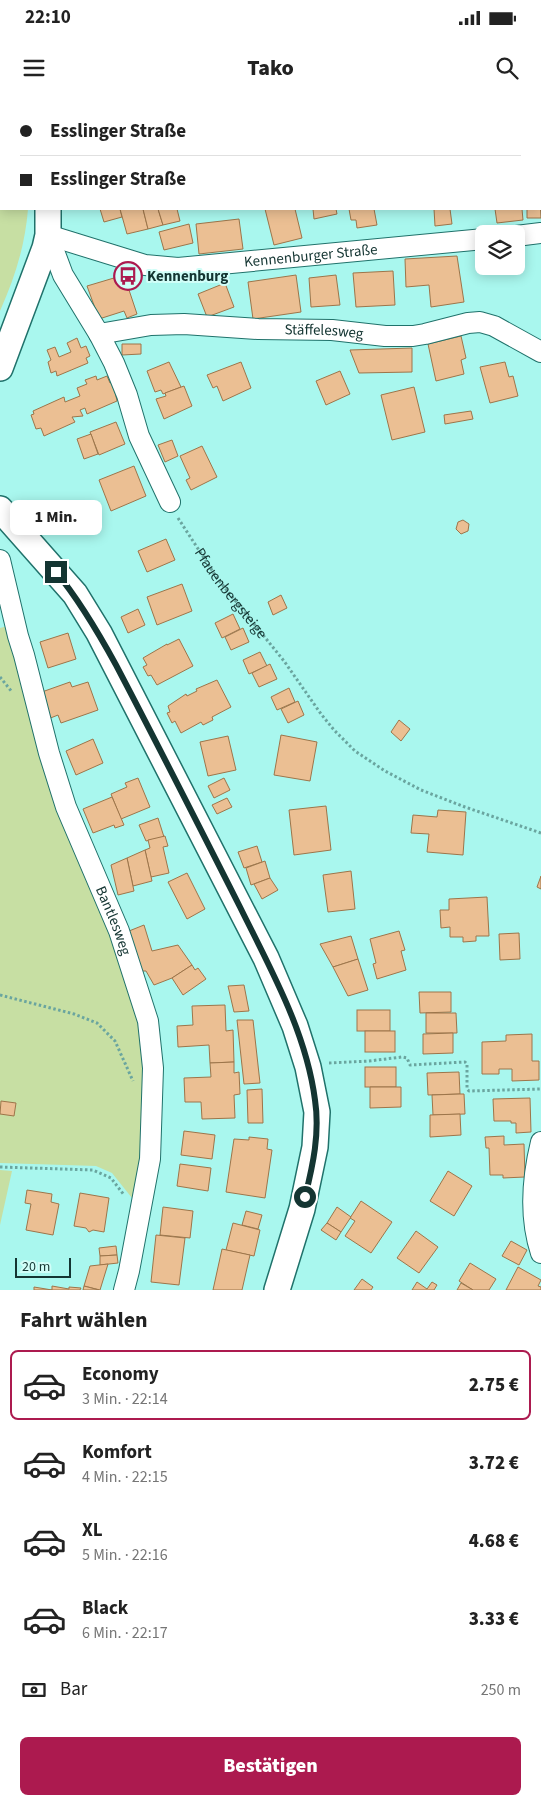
<!DOCTYPE html>
<html lang="de">
<head>
<meta charset="utf-8">
<style>
	:root { --surface:#fff; --page:#f6f6f6; --text:#222; --muted:#767676; --line:#e0e0e0; --accent:#ac1a4f }
	body { margin:0; font-family:"Source Sans 3",sans-serif; background:var(--page); color:var(--text); height:100vh; display:flex; flex-direction:column; font-size:19px; white-space:nowrap }
	* { box-sizing:border-box; margin:0 }
	p { font-size:16px; color:var(--muted) }
	.icon { flex:none; width:28px; height:28px; fill:none; stroke:currentColor; stroke-width:2; stroke-linecap:round; stroke-linejoin:round }
	.map { position:relative; height:1190px; overflow:hidden }
	.sheet { display:flex; flex-direction:column; background:var(--surface); flex:1 }
	.sheet>* { flex:none }
	.hud { position:absolute; left:0px; top:0px; width:541px; height:110px; box-shadow:0 2px 12px #0003; display:grid; align-content:center; height:110px; padding:0 20px; background:var(--surface) }
	.controls { position:absolute; left:475px; top:125px; display:grid; gap:10px }
	.controls a { display:grid; place-items:center; width:50px; height:50px; border-radius:8px; background:var(--surface); box-shadow:0 2px 12px #0003; font-size:25px }
	.scale { position:absolute; left:15px; bottom:12px; width:56px; box-sizing:border-box; padding-left:5px; border:2px solid #143532; border-top:0; font-size:14px; line-height:18px; white-space:nowrap; color:#143532; -webkit-text-stroke:4px #d1fef8; paint-order:stroke }
	.end { position:absolute; width:22px; height:22px; margin:-11px; border:6px solid #143532; background:#fff; box-shadow:0 0 0 2px #fff }
	.from { border-radius:50% }
	.bubble { position:absolute; height:35px; border-radius:8px; background:var(--surface); box-shadow:0 2px 12px #0003; font-size:16px; font-weight:800; line-height:35px; text-align:center }
	.hud b { display:flex; align-items:center; gap:18px; height:48px; font-size:19px }
	.hud b+b { border-top:1px solid var(--line) }
	.hud i { width:12px; height:12px; background:var(--text) }
	ul { padding:0; list-style:none }
	li { display:flex; align-items:center; gap:15px; height:70px; margin:0 10px 8px; padding:0 10px; border:2px solid transparent; border-radius:8px }
	li div { flex:1 }
	li b { display:block; font-size:19px }
	li em { font-style:normal; font-weight:800 }
	li.selected { border-color:var(--accent) }
	li>.icon { width:45px; height:45px; stroke-width:1.5 }
	h2 { padding:0 20px; font-size:22px; line-height:60px }
	.pay { display:flex; align-items:center; gap:12px; height:55px; padding:0 20px; font-size:19px }
	.pay p { margin-inline-start:auto }
	.primary-button { display:flex; gap:10px; margin-top:auto; padding:10px 20px }
	.primary-button a { flex:1; height:58px; border-radius:8px; background:var(--accent); color:#fff; font-size:20px; font-weight:800; line-height:58px; text-align:center }
	.status { display:flex; justify-content:space-between; align-items:center; height:35px; padding:0 25px; background:var(--surface); direction:ltr }
	.status svg { height:14px; fill:currentColor }
	header { display:flex; justify-content:space-between; align-items:center; height:65px; padding:0 20px; background:var(--surface); font-size:22px; font-weight:800 }
	.map>svg:first-child { display:block }
</style>
</head>
<body>
<div class="status"><b>22:10</b><svg viewBox="0 0 49 12"><path d="M0 12V9h3v3zM5 12V6h3v6zM10 12V3h3v9zM15 12V0h3v12zM26 1h20v11H26zM47 4h2v5h-2z"/></svg></div>
<header><svg class="icon" aria-label="menu" viewBox="0 0 24 24"><path d="M4 6h16M4 12h16M4 18h16"/></svg>Tako<svg class="icon" aria-label="search" viewBox="0 0 24 24"><circle cx="10" cy="10" r="6"/><path d="M15 15l6 6"/></svg></header>
<div class="map">
<svg width="541" height="1190" viewBox="0 0 541 1190">
	<rect width="100%" height="100%" fill="#a9f7ee"/>
	<g fill="#c7dfa3">
		<path d="M 0,39 L 1,109 L 28,109 C 25,146 15,177 0,211 Z"/>
		<polygon points="8,526 137,899 149,1001 135,1098 132,1098 112,1073 96,1066 0,1063 0,528"/>
		<polygon points="0,1070 12,1071 0,1125"/>
	</g>
	<g fill="none" stroke-linecap="round" stroke-linejoin="round">
		<g stroke="#938ab1" stroke-width="5.5">
			<polyline points="136,1 136,0"/>
			<polyline points="0,79 1,78"/>
		</g>
	</g>
	<g fill="#ebbf93" stroke="#9d754a">
		<polygon points="43,0 77,0 75,1"/>
		<rect x="540" y="45" width="1" height="37"/>
		<polygon points="540,101 541,118 527,118 527,109 540,109"/>
		<polygon points="100,109 120,109 122,117 104,122"/>
		<polygon points="120,109 143,109 148,129 127,134"/>
		<polygon points="143,109 158,109 163,125 148,129"/>
		<polygon points="158,109 177,109 180,121 163,125"/>
		<polygon points="265,109 295,109 302,138 274,145"/>
		<polygon points="313,109 336,109 337,114 314,119"/>
		<polygon points="349,109 374,109 377,125 357,128 356,120 351,120"/>
		<polygon points="434,109 450,109 452,124 435,126"/>
		<polygon points="495,109 522,109 523,120 497,123"/>
		<polygon points="239,119 243,149 199,154 196,124"/>
		<polygon points="189,124 193,143 164,150 159,132"/>
		<polygon points="457,156 464,202 431,207 429,185 406,187 405,159"/>
		<polygon points="393,171 395,205 356,207 353,173"/>
		<polygon points="124,175 137,214 127,218 124,211 99,219 87,186"/>
		<polygon points="296,175 301,212 253,219 248,182"/>
		<polygon points="336,175 340,205 311,207 309,178"/>
		<polygon points="225,183 234,207 207,217 198,194"/>
		<polygon points="461,236 466,258 461,260 464,274 436,281 428,244"/>
		<polygon points="77,238 81,248 86,246 90,256 86,258 88,263 57,276 56,271 51,273 48,262 51,260 47,250 55,247 59,257 71,252 67,243"/>
		<polygon points="122,244 141,244 141,254 122,255"/>
		<polygon points="412,248 412,272 359,273 350,250"/>
		<polygon points="169,262 181,287 163,294 161,290 155,292 147,271"/>
		<polygon points="241,262 251,288 223,301 217,286 213,288 207,275"/>
		<polygon points="505,262 509,277 513,276 518,296 490,303 480,267"/>
		<polygon points="340,271 350,294 326,305 316,281"/>
		<polygon points="96,276 97,280 107,276 110,283 113,282 117,301 87,314 85,308 80,310 83,316 72,317 75,322 44,336 41,328 36,329 31,315 34,314 33,311 64,297 65,302 80,296 77,288 87,284 85,280"/>
		<polygon points="184,286 192,306 164,319 156,299 166,296 165,293"/>
		<polygon points="414,287 425,332 392,340 381,295"/>
		<polygon points="471,311 473,319 445,324 444,315"/>
		<polygon points="116,322 125,344 99,355 90,332"/>
		<polygon points="91,334 98,354 84,359 77,339"/>
		<polygon points="172,340 178,356 165,362 158,345"/>
		<polygon points="202,346 217,377 191,390 186,380 190,378 180,356"/>
		<polygon points="134,366 146,396 111,411 99,380"/>
		<polygon points="463,420 469,424 468,431 461,434 456,429 458,422"/>
		<polygon points="166,439 175,460 147,472 138,451"/>
		<polygon points="182,484 192,511 157,525 147,497"/>
		<polygon points="281,495 287,508 273,515 268,502"/>
		<polygon points="138,509 145,525 128,533 121,517"/>
		<polygon points="233,514 240,529 222,538 215,523"/>
		<polygon points="243,528 249,542 231,550 225,537"/>
		<polygon points="68,533 76,559 48,568 40,542"/>
		<polygon points="179,539 193,566 157,585 151,575 148,576 143,567 147,565 143,558 167,544 167,545"/>
		<polygon points="260,552 267,566 249,574 243,560"/>
		<polygon points="270,564 277,579 259,587 252,573"/>
		<polygon points="217,580 231,607 212,617 213,620 203,625 201,622 181,633 175,621 172,623 167,613 170,612 168,606 186,594 187,596 197,591 196,589"/>
		<polygon points="70,582 72,587 88,582 98,610 61,623 58,615 48,619 39,593"/>
		<polygon points="289,588 295,602 277,610 271,597"/>
		<polygon points="298,601 304,615 288,623 281,609"/>
		<polygon points="399,620 410,629 401,641 391,632"/>
		<polygon points="281,635 317,642 310,681 274,675"/>
		<polygon points="228,636 236,670 208,676 200,642"/>
		<polygon points="93,639 103,663 76,675 66,651"/>
		<polygon points="138,678 150,707 121,719 111,694 127,687 125,683"/>
		<polygon points="224,678 230,690 214,698 208,686"/>
		<polygon points="112,697 124,725 115,728 114,725 93,733 83,709"/>
		<polygon points="227,698 232,707 217,714 212,705"/>
		<polygon points="326,706 331,750 294,755 289,710"/>
		<polygon points="438,710 466,712 463,755 427,752 429,734 411,733 413,715 437,717"/>
		<polygon points="158,718 164,737 146,741 139,725"/>
		<polygon points="165,736 168,746 163,747 169,773 151,777 145,750 150,748 148,740"/>
		<polygon points="257,746 262,762 244,768 238,752"/>
		<polygon points="145,750 152,781 133,786 127,758"/>
		<polygon points="127,758 134,791 118,795 111,765"/>
		<polygon points="265,761 270,778 251,785 246,768"/>
		<polygon points="351,771 355,809 328,812 323,775"/>
		<polygon points="187,773 205,809 187,819 168,782"/>
		<polygon points="541,776 541,789 537,787"/>
		<polygon points="270,778 278,790 262,799 254,784"/>
		<polygon points="487,797 489,836 476,836 476,841 463,842 463,837 450,837 450,827 441,828 440,810 449,810 449,799"/>
		<polygon points="144,825 152,851 178,845 192,865 172,878 154,885 146,871 141,871 124,833"/>
		<polygon points="399,831 405,850 401,851 406,870 377,879 373,864 376,863 370,839"/>
		<polygon points="519,833 520,859 500,860 499,834"/>
		<polygon points="351,836 358,859 333,867 320,844"/>
		<polygon points="358,859 368,890 348,896 333,867"/>
		<polygon points="192,865 195,870 198,868 206,879 183,895 172,878"/>
		<polygon points="244,885 249,911 234,912 228,886"/>
		<polygon points="419,892 451,892 451,912 420,913"/>
		<polygon points="225,905 226,931 233,930 234,962 210,963 209,945 178,947 177,926 193,925 192,906"/>
		<rect x="357" y="910" width="33" height="21"/>
		<polygon points="426,913 456,913 457,933 426,933"/>
		<polygon points="237,920 253,920 260,983 244,984"/>
		<rect x="365" y="931" width="30" height="21"/>
		<polygon points="453,933 453,953 423,954 423,934"/>
		<polygon points="532,934 532,961 539,961 539,980 512,981 512,969 499,969 499,974 482,974 482,942 506,941 506,935"/>
		<polygon points="234,962 234,973 239,972 240,994 234,995 235,1018 202,1019 201,1002 185,1002 184,978 211,977 210,963"/>
		<rect x="365" y="967" width="31" height="20"/>
		<polygon points="459,972 460,994 428,995 427,973"/>
		<polygon points="370,987 401,987 401,1007 370,1008"/>
		<polygon points="262,989 263,1023 248,1023 247,990"/>
		<polygon points="460,994 464,994 465,1014 433,1015 432,995"/>
		<polygon points="530,998 531,1032 516,1033 516,1023 511,1023 511,1021 494,1021 493,999"/>
		<polygon points="1,1001 16,1003 14,1016 0,1014"/>
		<polygon points="460,1014 461,1035 430,1037 430,1015"/>
		<polygon points="184,1031 215,1035 212,1059 181,1055"/>
		<polygon points="504,1036 504,1045 524,1044 525,1077 503,1078 503,1075 490,1075 489,1048 486,1048 485,1037"/>
		<polygon points="249,1037 268,1039 267,1049 272,1050 265,1098 226,1092 234,1039 249,1040"/>
		<polygon points="180,1064 211,1068 208,1091 177,1086"/>
		<polygon points="448,1071 472,1086 454,1116 430,1101"/>
		<polygon points="27,1090 52,1094 51,1102 59,1104 53,1135 26,1130 31,1104 25,1103"/>
		<polygon points="80,1093 109,1098 104,1132 93,1130 89,1132 86,1128 74,1126"/>
		<polygon points="361,1101 392,1122 371,1153 345,1136 355,1121 350,1118"/>
		<polygon points="163,1107 193,1111 190,1138 160,1135"/>
		<polygon points="337,1107 351,1117 341,1132 327,1123"/>
		<polygon points="246,1111 262,1115 258,1129 242,1125"/>
		<polygon points="233,1123 260,1130 254,1156 226,1150"/>
		<polygon points="327,1123 341,1132 336,1140 321,1130"/>
		<polygon points="416,1131 438,1147 419,1173 397,1158"/>
		<polygon points="156,1135 185,1138 179,1185 151,1182"/>
		<polygon points="511,1141 527,1150 519,1165 502,1156"/>
		<polygon points="116,1146 117,1155 100,1156 99,1148"/>
		<polygon points="222,1149 250,1155 242,1190 213,1190"/>
		<polygon points="117,1155 118,1163 100,1165 100,1156"/>
		<polygon points="470,1163 496,1179 489,1190 473,1190 459,1181"/>
		<polygon points="108,1164 100,1190 84,1186 90,1166"/>
		<polygon points="518,1167 541,1180 538,1186 541,1187 541,1190 506,1190"/>
		<polygon points="362,1179 373,1187 371,1190 354,1190"/>
		<polygon points="417,1182 427,1189 432,1182 437,1185 434,1190 412,1190"/>
		<polygon points="461,1183 473,1190 457,1190"/>
		<polygon points="52,1186 69,1189 69,1187 81,1188 80,1190 52,1190"/>
		<polygon points="84,1186 99,1190 83,1190"/>
		<polygon points="34,1187 52,1190 34,1190"/>
	</g>
	<g fill="none" stroke-linecap="round" stroke-linejoin="round">
		<defs>
			<g id="minor">
				<polyline points="20,1 21,0"/>
				<path id="s2" d="M 48,135 L 145,165 L 178,168 L 484,139"/>
				<polyline points="48,135 63,175 99,234 114,263 127,295 139,336 170,402"/>
				<polyline points="516,136 541,133"/>
				<path id="s3" d="M 99,234 L 151,225 L 184,224 L 258,229 L 332,230 L 385,236 L 413,236 L 425,234 L 468,223 L 480,222 L 494,226 L 541,252"/>
				<path id="s4" d="M 0,460 L 18,536 L 24,555 L 49,653 L 66,707 L 119,831 L 148,921 L 153,968 L 150,1059 L 129,1171 L 124,1190"/>
				<path d="M 541,1042 C 532,1079 529,1117 541,1153"/>
			</g>
			<g id="tertiary">
				<polyline points="0,18 1,19"/>
				<polyline points="0,268 45,148 48,135 48,109"/>
				<polyline points="0,409 75,494 99,533 266,858 295,926 308,967 317,1012 315,1047 302,1109 277,1190"/>
			</g>
		</defs>
		<use href="#minor" stroke="#20726b" stroke-width="22"/>
		<use href="#tertiary" stroke="#20726b" stroke-width="28"/>
		<g stroke="#6aa59f" stroke-width="3" stroke-dasharray="2.5 2.5" stroke-linecap="butt">
			<path id="s1" d="M 178,418 L 217,478 L 284,561 L 321,614 L 334,630 L 355,651 L 385,671 L 421,690 L 465,707 L 541,733"/>
			<polyline points="0,577 12,592"/>
			<polyline points="0,895 74,914 97,923 115,941 133,981"/>
			<polyline points="329,963 369,961 402,957 407,958 410,965 465,962 467,964 467,989 469,991 541,989"/>
			<polyline points="0,1067 93,1070 111,1078 124,1095"/>
		</g>
		<use href="#minor" stroke="#fff" stroke-width="20"/>
		<use href="#tertiary" stroke="#fff" stroke-width="25"/>
	</g>
	<g fill="none" stroke-linecap="round" stroke-linejoin="round">
		<path stroke="#143532" stroke-width="6" d="M 56,472 C 80,501 98,532 116,565 C 158,645 199,726 240,807 C 270,868 306,931 315,1000 C 320,1033 313,1065 305,1097"/>
	</g>
	<defs>
		<symbol id="bus-ring" viewBox="-11 -11 22 22"><circle r="9.5" fill="#d1fef8" stroke="#ac1a4f" stroke-width="1.5"/><path d="M-5-6H5V4H4V6H2V4H-2V6H-4V4H-5ZM-3.5-4V0h7V-4ZM-3.5 1.2v1.5H-2V1.2ZM2 1.2v1.5H3.5V1.2Z" fill="#ac1a4f"/></symbol>
	</defs>
	<g fill-rule="evenodd">
		<use href="#bus-ring" x="112" y="160" width="32" height="32"/>
	</g>
	<g text-anchor="middle" stroke-width="4" stroke-linejoin="round" paint-order="stroke">
		<g font-size="15" fill="#143532" stroke="#d1fef8">
			<text dy="5" stroke="none"><textPath href="#s2" startOffset="268">Kennenburger Straße</textPath></text>
			<text dy="5" stroke="none"><textPath href="#s3" startOffset="226">Stäffelesweg</textPath></text>
			<text dy="5" stroke="none"><textPath href="#s1" startOffset="92">Pfauenbergsteige</textPath></text>
			<text dy="5" stroke="none"><textPath href="#s4" startOffset="379">Bantlesweg</textPath></text>
		</g>
		<g font-size="15" font-weight="bold" fill="#143532" stroke="#d1fef8" text-anchor="start">
			<text x="147" y="181">Kennenburg</text>
		</g>
	</g>
</svg>
<div class="controls">
<a><svg class="icon" aria-label="layers" viewBox="0 0 24 24"><path d="M12 4l9 5-9 5-9-5zM3 14l9 5 9-5"/></svg></a>
</div>
<div class="scale">20 m</div>
<i class="end from" style="left:305px;top:1097px"></i>
<i class="end" style="left:56px;top:472px"></i>
<div class="bubble" style="left:10px;top:400px;width:92px">1 Min.</div>
<div class="hud">
<b><i class="from"></i>Esslinger Straße</b>
<b><i></i>Esslinger Straße</b>
</div>
</div>
<section class="sheet">
<h2>Fahrt wählen</h2>
<ul>
<li class="selected"><svg class="icon" aria-label="car" viewBox="0 0 24 24"><path d="M5 17H2v-5l4-1 3-4h7l3 4 3 1v5h-3M9 17h6M6 11h13"/><circle cx="7" cy="17" r="2"/><circle cx="17" cy="17" r="2"/></svg><div><b>Economy</b><p>3 Min. · 22:14</p></div><em>2.75 €</em></li>
<li><svg class="icon" aria-label="car" viewBox="0 0 24 24"><path d="M5 17H2v-5l4-1 3-4h7l3 4 3 1v5h-3M9 17h6M6 11h13"/><circle cx="7" cy="17" r="2"/><circle cx="17" cy="17" r="2"/></svg><div><b>Komfort</b><p>4 Min. · 22:15</p></div><em>3.72 €</em></li>
<li><svg class="icon" aria-label="car" viewBox="0 0 24 24"><path d="M5 17H2v-5l4-1 3-4h7l3 4 3 1v5h-3M9 17h6M6 11h13"/><circle cx="7" cy="17" r="2"/><circle cx="17" cy="17" r="2"/></svg><div><b>XL</b><p>5 Min. · 22:16</p></div><em>4.68 €</em></li>
<li><svg class="icon" aria-label="car" viewBox="0 0 24 24"><path d="M5 17H2v-5l4-1 3-4h7l3 4 3 1v5h-3M9 17h6M6 11h13"/><circle cx="7" cy="17" r="2"/><circle cx="17" cy="17" r="2"/></svg><div><b>Black</b><p>6 Min. · 22:17</p></div><em>3.33 €</em></li>
</ul>
<div class="pay"><svg class="icon" aria-label="cash" viewBox="0 0 24 24"><path d="M3 7h18v10H3z"/><circle cx="12" cy="12" r="2"/></svg>Bar<p>250 m</p></div>
<div class="primary-button"><a>Bestätigen</a></div>
</section>
</body>
</html>
